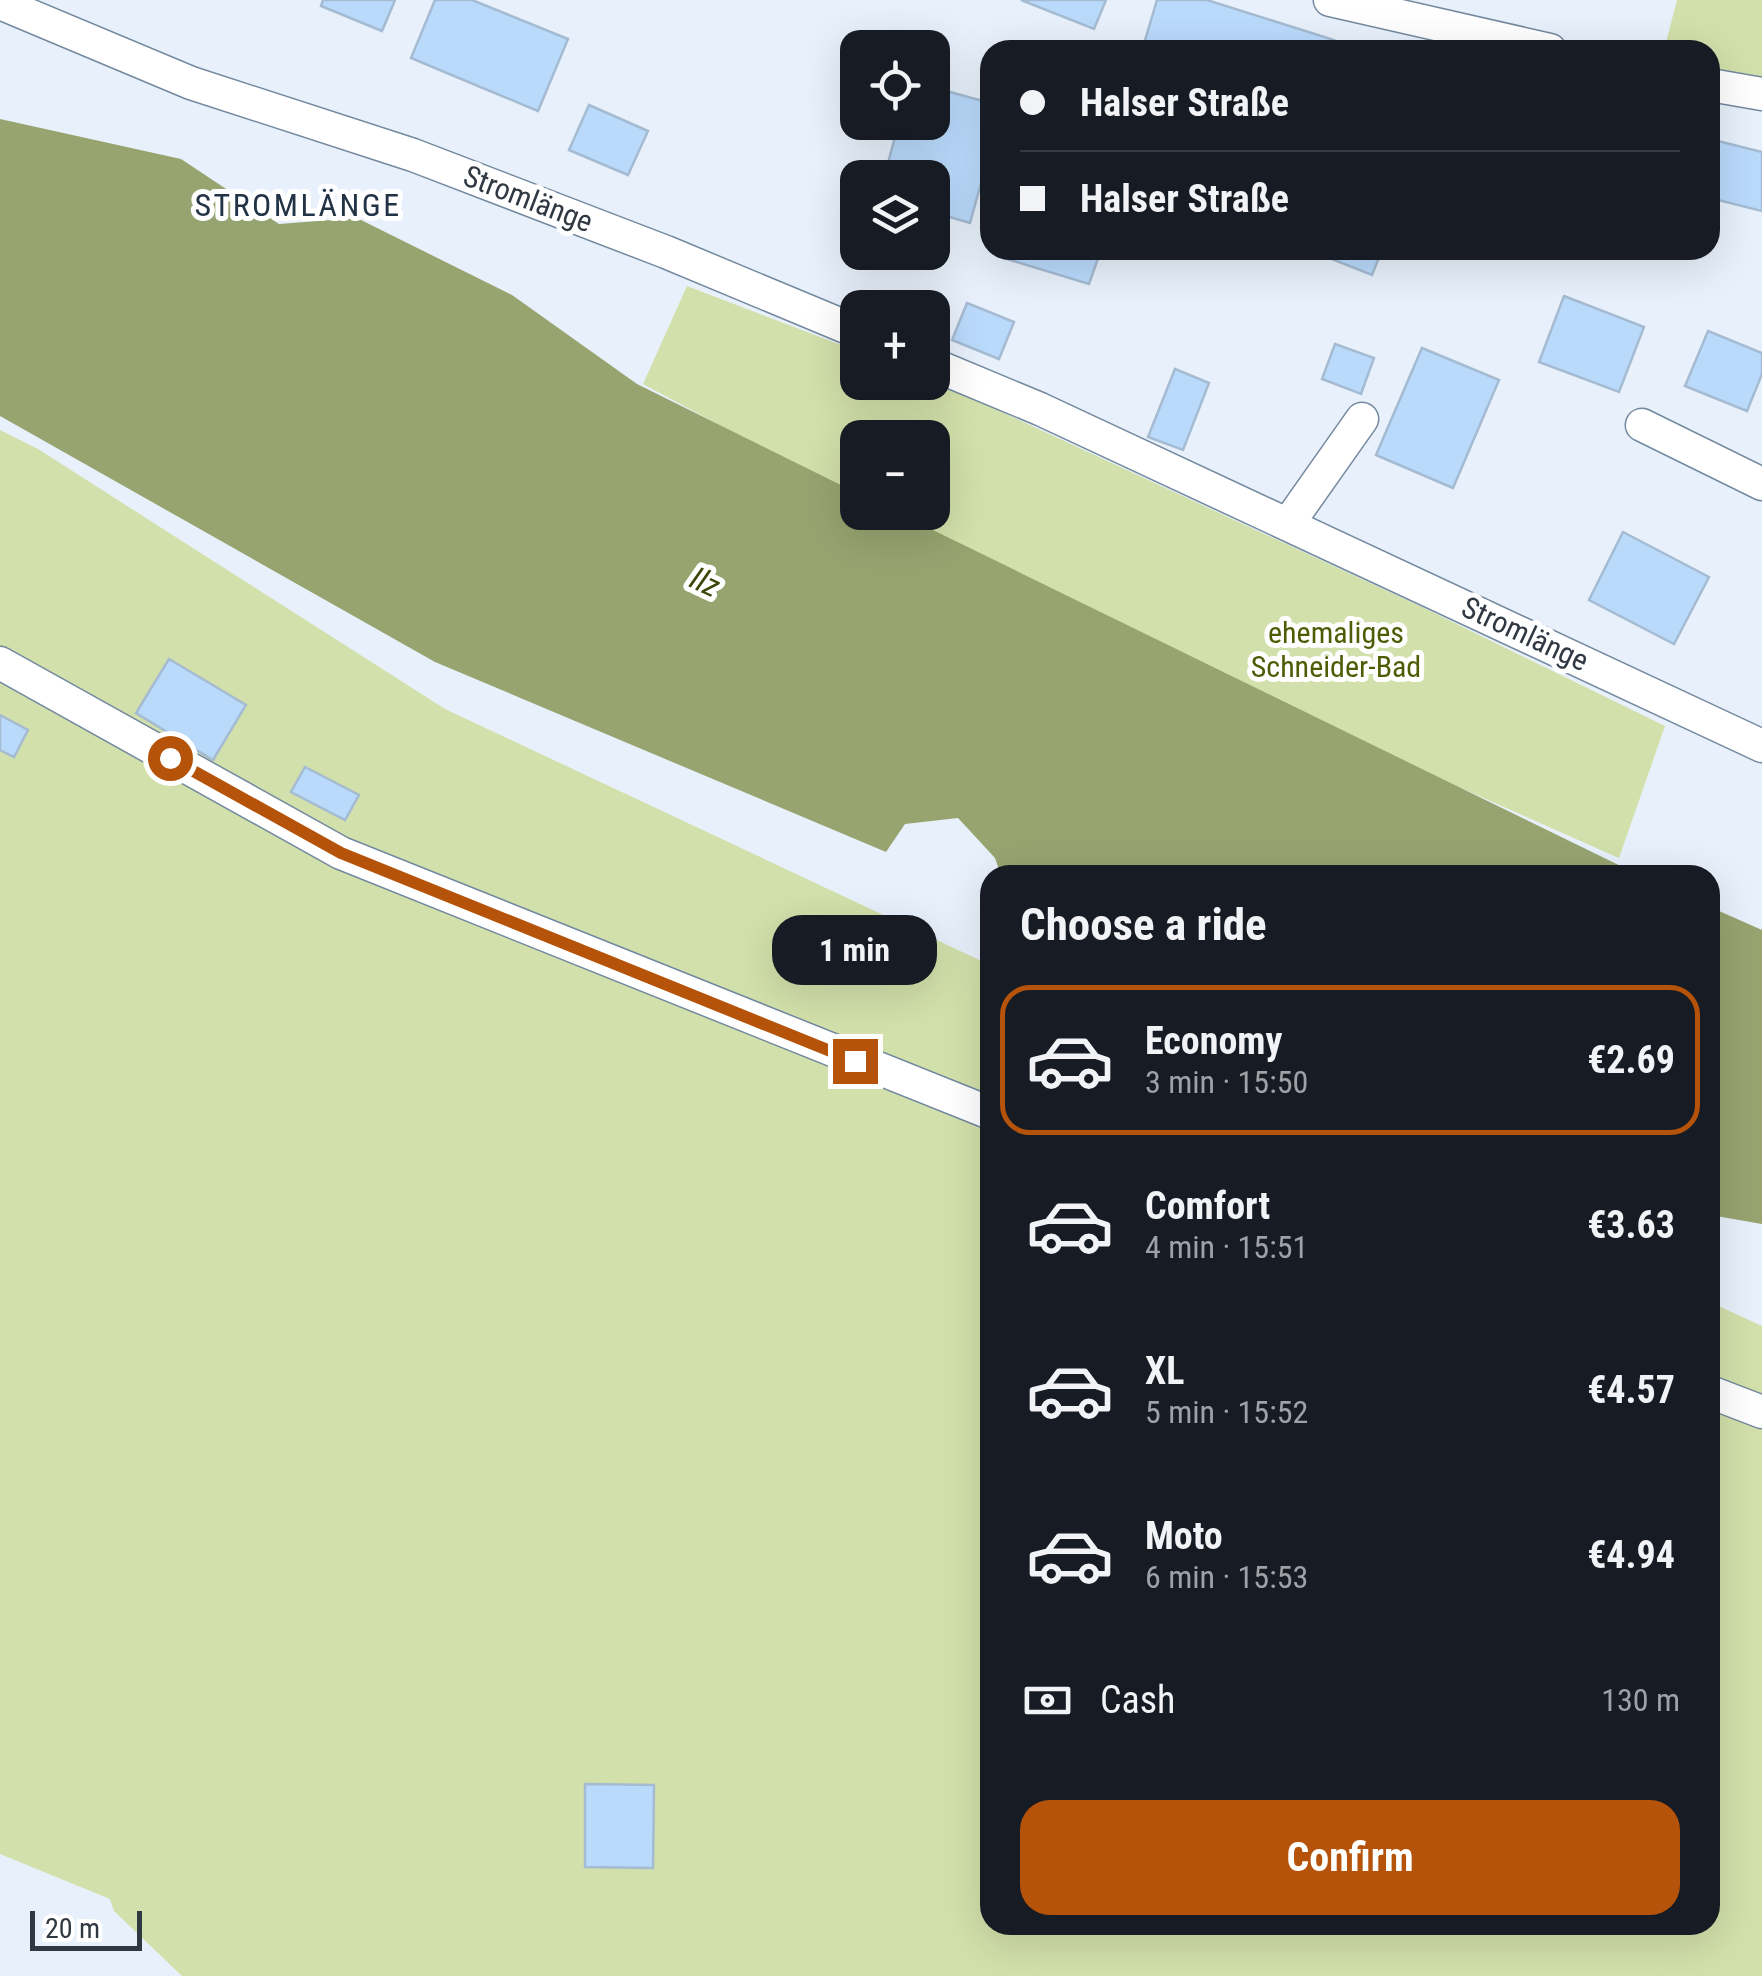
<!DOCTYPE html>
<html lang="en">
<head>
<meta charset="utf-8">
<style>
	:root { --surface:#171b24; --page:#242831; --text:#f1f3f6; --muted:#9ea1a6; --line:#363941; --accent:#b45309 }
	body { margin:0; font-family:"Roboto Condensed",sans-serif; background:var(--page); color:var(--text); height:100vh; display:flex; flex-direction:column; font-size:38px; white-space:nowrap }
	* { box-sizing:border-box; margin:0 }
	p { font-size:32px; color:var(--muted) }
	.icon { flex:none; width:55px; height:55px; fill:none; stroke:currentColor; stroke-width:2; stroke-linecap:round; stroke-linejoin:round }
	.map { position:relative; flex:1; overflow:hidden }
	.drawer { position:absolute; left:980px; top:865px; width:740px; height:1070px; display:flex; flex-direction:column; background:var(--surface); border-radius:30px; box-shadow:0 10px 40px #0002 }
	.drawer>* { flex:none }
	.hud { position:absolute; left:980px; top:40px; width:740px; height:220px; border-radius:30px; box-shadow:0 10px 40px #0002; display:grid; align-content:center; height:220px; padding:0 40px; background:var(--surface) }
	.controls { position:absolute; left:840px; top:30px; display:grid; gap:20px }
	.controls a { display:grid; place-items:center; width:110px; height:110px; border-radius:20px; background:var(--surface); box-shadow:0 10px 40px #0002; font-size:50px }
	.scale { position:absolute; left:30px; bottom:25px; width:112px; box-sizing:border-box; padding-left:10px; border:5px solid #303842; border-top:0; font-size:28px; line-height:35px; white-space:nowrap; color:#303842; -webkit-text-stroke:8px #fff; paint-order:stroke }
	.end { position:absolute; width:45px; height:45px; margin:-22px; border:12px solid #b45309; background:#fff; box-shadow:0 0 0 5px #fff }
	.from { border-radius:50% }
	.bubble { position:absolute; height:70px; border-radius:30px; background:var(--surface); box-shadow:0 10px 40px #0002; font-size:32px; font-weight:700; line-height:70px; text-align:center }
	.hud b { display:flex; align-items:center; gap:35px; height:95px; font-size:38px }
	.hud b+b { border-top:2px solid var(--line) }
	.hud i { width:25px; height:25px; background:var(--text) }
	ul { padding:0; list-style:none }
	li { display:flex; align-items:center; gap:30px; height:150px; margin:0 20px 15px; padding:0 20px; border:5px solid transparent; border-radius:30px }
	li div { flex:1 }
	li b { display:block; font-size:38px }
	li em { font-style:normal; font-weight:700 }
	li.current { border-color:var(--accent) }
	li>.icon { width:90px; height:90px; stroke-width:1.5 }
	h2 { padding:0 40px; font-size:45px; line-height:120px }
	.pay { display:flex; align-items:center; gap:25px; height:110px; padding:0 40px; font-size:38px }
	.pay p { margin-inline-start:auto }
	.action { display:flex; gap:20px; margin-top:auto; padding:20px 40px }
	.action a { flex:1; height:115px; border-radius:30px; background:var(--accent); color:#fff; font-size:40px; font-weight:700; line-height:115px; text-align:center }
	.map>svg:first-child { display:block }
</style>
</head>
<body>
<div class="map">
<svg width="1762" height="1976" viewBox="0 0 1762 1976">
	<rect width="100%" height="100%" fill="#e8f1fb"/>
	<g fill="#d2e0ab">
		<polygon points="1677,0 1762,0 1762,86 1710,73 1710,50 1664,50"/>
		<polygon points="687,286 857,351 858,382 935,381 1422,607 1665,726 1619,858 1294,714 883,513 932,512 932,438 858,438 857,499 643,384"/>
		<polygon points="0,430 38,449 445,709 990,965 990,1925 1710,1925 1710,1302 1762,1326 1762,1976 182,1976 114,1911 110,1899 0,1854"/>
	</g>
	<g fill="#97a470">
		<polygon points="0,119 181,159 279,224 357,218 512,295 637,384 857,493 858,512 898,513 1639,875 1001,875 995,858 958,818 905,824 886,852 435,662 0,416"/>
		<polygon points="1710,907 1762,930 1762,1224 1710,1215"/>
	</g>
	<g fill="#badafc" stroke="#a5bbd2" stroke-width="2.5">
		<polygon points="323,0 395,0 382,31 321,6"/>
		<polygon points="435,0 472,0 568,39 538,111 411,58"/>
		<polygon points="1021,0 1106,0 1094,29"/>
		<polygon points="1157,0 1207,0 1334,40 1330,50 1165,50 1144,44"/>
		<polygon points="932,87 990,103 990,151 970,223 932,212 932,178 884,178 899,122 932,122"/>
		<polygon points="589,105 648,131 628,175 569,150"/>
		<polygon points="1710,139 1762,152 1762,211 1710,198"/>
		<polygon points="999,250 1101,250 1089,284 997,256"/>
		<polygon points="1309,250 1382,250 1372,275"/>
		<polygon points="1564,296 1644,327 1619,392 1539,362"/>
		<polygon points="967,303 1014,322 999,359 952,340"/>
		<polygon points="1708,331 1762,353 1762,374 1747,411 1685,386"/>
		<polygon points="1335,344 1374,358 1361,394 1322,379"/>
		<polygon points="1422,348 1499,380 1453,488 1376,455"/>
		<polygon points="1175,369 1209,383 1183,450 1148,437"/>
		<polygon points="1623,532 1709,577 1674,644 1589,600"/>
		<polygon points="169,659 246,705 213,760 136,713"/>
		<polygon points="0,715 28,730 14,757 0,750"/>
		<polygon points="305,767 359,795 345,820 291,792"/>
		<polygon points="585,1784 654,1785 653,1868 585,1867"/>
	</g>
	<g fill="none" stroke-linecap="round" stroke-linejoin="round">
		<defs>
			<g id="street">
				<polyline points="1330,0 1550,50"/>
				<polyline points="0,3 191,83 413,155 666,252 858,332"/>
				<polyline points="1710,85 1762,94"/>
				<polyline points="932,364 1040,409 1762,746"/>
				<polyline points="1642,425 1762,484"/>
				<polyline points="1288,524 1362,419"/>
				<polyline points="0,663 341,853 990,1113"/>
				<polyline points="1710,1392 1762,1412"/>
			</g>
		</defs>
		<use href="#street" stroke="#74899f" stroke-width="35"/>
		<use href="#street" stroke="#fff" stroke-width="32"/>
	</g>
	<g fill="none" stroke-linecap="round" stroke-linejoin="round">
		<polyline stroke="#b45309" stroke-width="12" points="170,758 341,853 855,1061"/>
	</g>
	<g text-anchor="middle" stroke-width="10" stroke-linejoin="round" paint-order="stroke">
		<g font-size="30" fill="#303842" stroke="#fff">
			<text transform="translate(528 199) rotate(21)" y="10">Stromlänge</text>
			<text transform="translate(1525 634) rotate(25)" y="10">Stromlänge</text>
		</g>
		<g font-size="30" fill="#4e5c05" stroke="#fff">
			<text x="1336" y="643">ehemaliges<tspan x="1336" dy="34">Schneider-Bad</tspan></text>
		</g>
		<g font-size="32" letter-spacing="2.5" fill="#213345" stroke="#fff">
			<text x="298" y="216">STROMLÄNGE</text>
		</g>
		<g font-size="32" font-style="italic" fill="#3b4607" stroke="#fff">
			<text transform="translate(705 582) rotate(25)" y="11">Ilz</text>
		</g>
	</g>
</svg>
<div class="controls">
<a><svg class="icon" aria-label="locate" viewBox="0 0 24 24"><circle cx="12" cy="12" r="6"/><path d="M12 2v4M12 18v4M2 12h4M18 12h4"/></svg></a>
<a><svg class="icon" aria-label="layers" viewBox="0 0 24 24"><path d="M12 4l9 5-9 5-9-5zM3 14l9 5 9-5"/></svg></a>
<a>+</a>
<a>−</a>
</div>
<div class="scale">20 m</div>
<i class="end from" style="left:170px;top:758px"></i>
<i class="end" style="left:855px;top:1061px"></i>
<div class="bubble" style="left:772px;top:915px;width:165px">1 min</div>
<div class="hud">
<b><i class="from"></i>Halser Straße</b>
<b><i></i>Halser Straße</b>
</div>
<section class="drawer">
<h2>Choose a ride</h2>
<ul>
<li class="current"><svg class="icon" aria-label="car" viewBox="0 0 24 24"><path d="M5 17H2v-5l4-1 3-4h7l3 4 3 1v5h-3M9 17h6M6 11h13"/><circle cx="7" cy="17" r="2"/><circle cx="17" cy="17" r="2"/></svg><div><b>Economy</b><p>3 min · 15:50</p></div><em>€2.69</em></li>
<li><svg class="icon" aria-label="car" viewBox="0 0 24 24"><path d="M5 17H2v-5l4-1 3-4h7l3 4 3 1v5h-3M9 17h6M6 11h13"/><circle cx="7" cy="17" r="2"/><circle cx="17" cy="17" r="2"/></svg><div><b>Comfort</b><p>4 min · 15:51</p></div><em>€3.63</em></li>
<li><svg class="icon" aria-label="car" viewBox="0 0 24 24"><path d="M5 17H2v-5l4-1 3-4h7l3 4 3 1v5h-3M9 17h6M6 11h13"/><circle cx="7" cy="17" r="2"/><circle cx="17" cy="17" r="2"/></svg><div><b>XL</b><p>5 min · 15:52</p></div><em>€4.57</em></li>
<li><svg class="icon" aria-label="car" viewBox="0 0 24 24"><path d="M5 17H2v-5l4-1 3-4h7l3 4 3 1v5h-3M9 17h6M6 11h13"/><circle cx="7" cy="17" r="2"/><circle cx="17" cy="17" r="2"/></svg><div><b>Moto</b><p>6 min · 15:53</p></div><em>€4.94</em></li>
</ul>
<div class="pay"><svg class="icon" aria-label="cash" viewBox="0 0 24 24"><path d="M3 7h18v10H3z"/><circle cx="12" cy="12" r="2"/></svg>Cash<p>130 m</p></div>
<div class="action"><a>Confirm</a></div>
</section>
</div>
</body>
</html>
